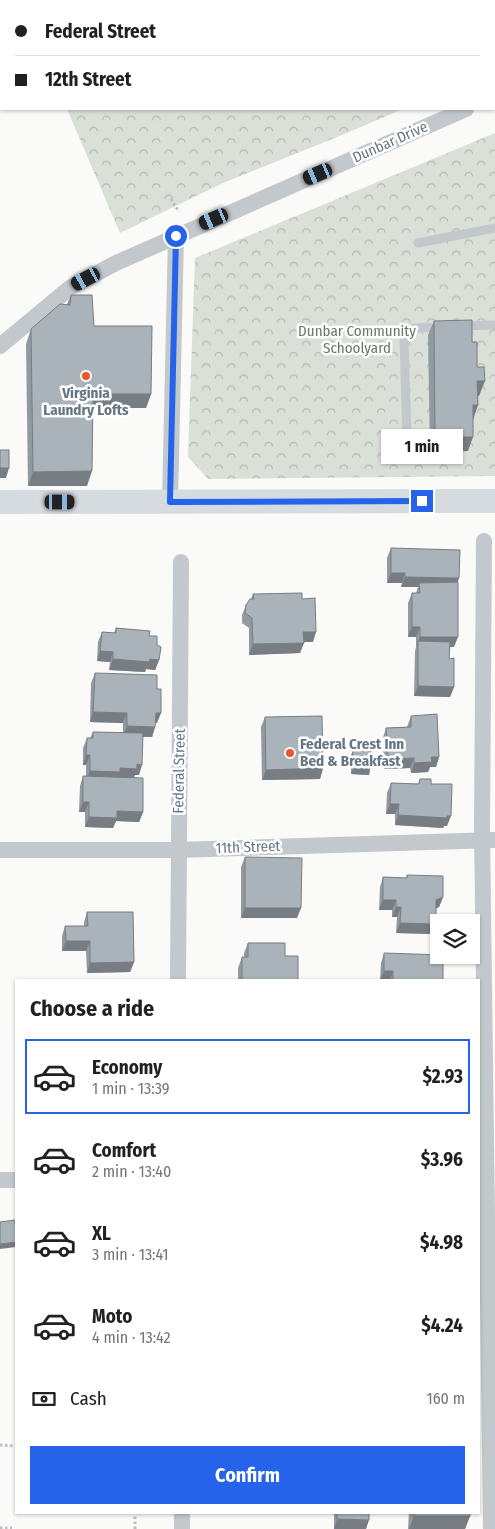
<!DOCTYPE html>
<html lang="en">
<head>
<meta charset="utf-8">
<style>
	:root { --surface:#fff; --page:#f2f2f2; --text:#202124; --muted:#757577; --line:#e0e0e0; --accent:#2563eb }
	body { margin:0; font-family:"Fira Sans Condensed",sans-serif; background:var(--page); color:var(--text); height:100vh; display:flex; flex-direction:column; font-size:19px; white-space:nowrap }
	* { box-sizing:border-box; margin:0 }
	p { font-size:16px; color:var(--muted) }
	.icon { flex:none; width:28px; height:28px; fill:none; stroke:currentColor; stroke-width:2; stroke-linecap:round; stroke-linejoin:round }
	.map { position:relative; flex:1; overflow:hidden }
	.drawer { position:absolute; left:15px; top:979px; width:465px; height:535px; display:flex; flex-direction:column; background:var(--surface); border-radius:0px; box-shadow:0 1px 4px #0004 }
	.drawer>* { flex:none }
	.guide { position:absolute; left:0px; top:0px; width:495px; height:110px; box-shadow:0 1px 4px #0004; display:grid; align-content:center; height:110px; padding:0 15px; background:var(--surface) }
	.controls { position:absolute; left:430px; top:914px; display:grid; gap:10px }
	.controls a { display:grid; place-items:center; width:50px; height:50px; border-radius:0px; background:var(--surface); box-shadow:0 1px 4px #0004; font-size:25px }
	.end { position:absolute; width:22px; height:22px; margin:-11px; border:6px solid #2563eb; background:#fff; box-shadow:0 0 0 2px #fff }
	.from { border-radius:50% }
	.bubble { position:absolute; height:35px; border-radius:0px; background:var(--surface); box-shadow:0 1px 4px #0004; font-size:16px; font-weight:700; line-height:35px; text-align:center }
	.car { position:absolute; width:15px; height:30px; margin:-15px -8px; border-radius:6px; box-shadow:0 0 4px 1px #0007; background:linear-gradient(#222 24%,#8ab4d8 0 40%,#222 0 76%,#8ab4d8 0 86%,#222 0) }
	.guide b { display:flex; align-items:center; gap:18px; height:48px; font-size:19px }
	.guide b+b { border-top:1px solid var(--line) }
	.guide i { width:12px; height:12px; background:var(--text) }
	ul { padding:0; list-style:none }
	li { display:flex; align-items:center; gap:15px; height:75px; margin:0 10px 8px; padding:0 5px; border:2px solid transparent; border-radius:0px }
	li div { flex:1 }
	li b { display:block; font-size:19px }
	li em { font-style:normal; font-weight:700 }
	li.current { border-color:var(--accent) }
	li>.icon { width:45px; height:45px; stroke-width:1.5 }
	h2 { padding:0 15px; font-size:22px; line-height:60px }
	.pay { display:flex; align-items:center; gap:12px; height:55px; padding:0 15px; font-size:19px }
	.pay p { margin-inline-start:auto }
	.button { display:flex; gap:10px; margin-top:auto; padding:10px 15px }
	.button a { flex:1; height:58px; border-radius:0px; background:var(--accent); color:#fff; font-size:20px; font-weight:700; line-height:58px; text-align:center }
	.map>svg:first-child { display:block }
</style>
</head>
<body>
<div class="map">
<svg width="495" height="1529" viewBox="0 0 495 1529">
	<defs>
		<pattern id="park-crowns" width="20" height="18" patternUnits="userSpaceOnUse" patternTransform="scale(1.25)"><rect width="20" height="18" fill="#dadfd7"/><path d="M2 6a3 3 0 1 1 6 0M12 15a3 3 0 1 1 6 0" fill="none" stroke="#b4b9b4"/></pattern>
	</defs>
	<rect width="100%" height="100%" fill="#fafaf8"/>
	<g fill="url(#park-crowns)">
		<polygon points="25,0 495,0 495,69 494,70 494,1 25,1"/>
		<polygon points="67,109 403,109 342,135 223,183 120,233"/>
		<polygon points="495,133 495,476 208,479 188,457 195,258"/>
	</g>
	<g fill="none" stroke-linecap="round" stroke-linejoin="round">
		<g stroke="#bbbfc2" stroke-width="3" stroke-dasharray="2.5 2.5" stroke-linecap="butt">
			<polyline points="494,61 495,64"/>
			<polyline points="171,199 179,212"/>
			<polyline points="0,1445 16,1446"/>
			<polyline points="0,1528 12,1528"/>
			<polyline points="135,1529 135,1512"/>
		</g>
		<g stroke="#c3c8cc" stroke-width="9">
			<polyline points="418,243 495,228"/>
			<polyline points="460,326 495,325"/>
			<polyline points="407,439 404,340 415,328 442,327"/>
		</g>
		<g stroke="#c3c8cc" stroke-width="16">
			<polyline points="494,97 495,96"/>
			<polyline points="0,346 71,287 116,263 466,109"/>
			<polyline points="170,502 176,236"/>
			<polyline points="484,541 482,828 491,1529"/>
			<polyline points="0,850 178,850 495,840"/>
			<polyline points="178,980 181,562"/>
			<polyline points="0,1180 16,1180"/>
			<polyline points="182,1512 182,1529"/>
		</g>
		<polyline stroke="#d6dbdf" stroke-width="24" points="0,502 495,501"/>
	</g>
	<g fill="#929a9f">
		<polygon points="71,295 94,326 151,394 146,408 92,408 87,486 28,486 26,344 31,329 67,304"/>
		<polygon points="434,321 472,342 477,367 479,396 478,396 478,405 473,418 468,451 430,452 428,335"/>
		<polygon points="391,548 458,582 454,647 450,647 449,659 454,687 450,697 414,696 415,651 416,647 416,637 408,637 408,603 412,593 416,593 418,587 401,587 402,583 387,583 387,558"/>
		<polygon points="253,594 302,599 313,642 304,642 300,653 249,655 249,628 242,623 242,615 246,605 251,599"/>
		<polygon points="116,628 149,636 157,645 159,660 155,670 146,669 145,672 109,670 110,662 97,661 98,642 102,632 114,633"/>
		<polygon points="95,673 157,723 155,723 155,727 152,737 143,737 139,775 135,775 134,777 143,812 139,822 116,821 113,828 85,827 85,812 79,812 80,786 83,776 86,776 86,765 83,765 83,748 87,738 90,738 93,732 123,733 123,723 90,722 91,683"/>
		<polygon points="411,716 439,757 436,767 430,767 428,772 411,773 410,768 384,769 383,738 386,728 407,727"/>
		<polygon points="265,717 323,768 320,779 262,780 261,727"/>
		<polygon points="353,750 370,769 369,775 351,774 351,755"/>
		<polygon points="420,779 431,784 447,826 444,826 443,828 395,825 395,814 386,814 387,793 391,783 418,784"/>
		<polygon points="245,857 297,918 241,918 241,867"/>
		<polygon points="407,875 443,897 439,907 436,908 436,924 432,934 396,933 397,917 392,917 392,910 379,910 380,887 383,877 406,878"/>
		<polygon points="87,912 134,962 130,972 87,973 86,951 62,951 62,936 65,926 84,926 84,922"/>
		<polygon points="248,943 285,956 298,980 238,980 238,968 242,957 244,957 244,953"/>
		<polygon points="384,953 443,980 380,980 381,963"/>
		<polygon points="334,1512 369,1512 366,1529 334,1529"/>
		<polygon points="409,1512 470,1512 470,1516 465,1529 408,1529"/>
	</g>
	<g fill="#777d82">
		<polygon points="477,381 485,381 479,396 472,396"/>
		<polygon points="93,394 151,394 146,408 87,408"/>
		<polygon points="473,405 478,405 473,420"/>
		<polygon points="435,437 473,437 468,451 430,452"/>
		<polygon points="0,468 9,468 6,478 0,478"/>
		<polygon points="92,471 87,486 28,486 33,472"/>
		<polygon points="391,573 405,573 402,583 387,583"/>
		<polygon points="405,577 459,578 456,588 419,583 418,587 401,587"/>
		<polygon points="412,627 420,627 416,637 408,637"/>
		<polygon points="303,632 316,632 313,642 300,642"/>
		<polygon points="420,637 458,637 454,647 418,647 418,641 416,647"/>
		<polygon points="304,643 300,653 249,655 253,644"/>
		<polygon points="100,651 113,652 110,662 97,661"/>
		<polygon points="113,659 149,662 145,672 109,670"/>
		<polygon points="150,659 159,660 155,670 146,669"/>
		<polygon points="418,686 454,687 450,697 414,696"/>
		<polygon points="93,712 127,713 123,723 90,722"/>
		<polygon points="156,713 161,713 157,723 152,723"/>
		<polygon points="127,726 155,727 152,737 123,736"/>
		<polygon points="86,755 90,755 86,765 83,765"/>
		<polygon points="431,757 439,757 436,767 430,767 428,772 411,773 414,763"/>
		<polygon points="414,758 410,768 384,769 388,759"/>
		<polygon points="137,764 142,765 139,775 135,775 133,779 86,781 90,771 120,768"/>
		<polygon points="323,768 320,779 262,780 266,770"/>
		<polygon points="353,769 370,769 369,775 351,774"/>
		<polygon points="83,802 89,802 85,812 79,812"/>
		<polygon points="390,804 399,804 395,814 386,814"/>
		<polygon points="117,811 143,812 139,822 116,821 113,828 85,827 89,817"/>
		<polygon points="398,815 447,816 451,816 447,826 444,826 443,828 395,825"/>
		<polygon points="443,897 439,907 433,910 436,900"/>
		<polygon points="383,900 396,900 392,910 379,910"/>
		<polygon points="396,907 401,907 397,917 392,917"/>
		<polygon points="245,908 301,908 297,918 241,918"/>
		<polygon points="400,923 436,924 432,934 396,933"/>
		<polygon points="66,941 90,941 86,951 62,951"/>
		<polygon points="134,962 130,972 87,973 90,963"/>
		<polygon points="384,971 393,971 390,980 380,980"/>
		<polygon points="16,1242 16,1247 0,1249 0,1244"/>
		<polygon points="414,1516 470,1516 465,1529 409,1529"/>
		<polygon points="337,1519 369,1520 366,1529 334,1529"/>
	</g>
	<g fill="#aab3b9" stroke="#777d82">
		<polygon points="71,295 92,295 94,326 152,326 151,394 93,394 92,471 33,472 31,329 60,304 70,305"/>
		<polygon points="472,320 472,342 477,342 477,367 484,367 485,381 477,381 478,405 473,405 473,437 435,437 434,321"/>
		<rect x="0" y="450" width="9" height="18"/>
		<polygon points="391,548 460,550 459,578 405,577 405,573 391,573"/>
		<polygon points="458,582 458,637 420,637 420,627 412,627 412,593 420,593 419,583"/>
		<polygon points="302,593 302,599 315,598 316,632 303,632 304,643 253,644 252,618 245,613 246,605 250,599 254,599 253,594"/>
		<polygon points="116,628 150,631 149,636 157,636 157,645 161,647 159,660 150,659 149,662 113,659 113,652 100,651 102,632 116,633"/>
		<polygon points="418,641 450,642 449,659 454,658 454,687 418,686"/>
		<polygon points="95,673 157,675 157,689 161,689 161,713 156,713 155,727 127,726 127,713 93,712"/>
		<polygon points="437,714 439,757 431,757 432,762 414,763 414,758 388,759 386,728 411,727 411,716"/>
		<polygon points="322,716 323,768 266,770 265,717"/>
		<polygon points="93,732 143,733 142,765 137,764 137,769 120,768 120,772 90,771 90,755 86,755 87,738 93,738"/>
		<polygon points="353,750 371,750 370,769 353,769"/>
		<polygon points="83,776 143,778 143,812 117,811 117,818 89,817 89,802 83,802"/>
		<polygon points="420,779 431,779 431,784 452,784 451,816 447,816 447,818 398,815 399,804 390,804 391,783 419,784"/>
		<polygon points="245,857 302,858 301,908 245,908"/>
		<polygon points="407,875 443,876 443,897 436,900 436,924 400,923 401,907 396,907 396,900 383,900 383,877 407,878"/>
		<polygon points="87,912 133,912 134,962 90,963 90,941 66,941 65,926 88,926"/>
		<polygon points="248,943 285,943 285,956 298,956 298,980 242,980 242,957 248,957"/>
		<polygon points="384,953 443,955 443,980 393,980 393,971 384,971"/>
		<polygon points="15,1220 16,1231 16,1242 0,1244 0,1222"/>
		<polygon points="337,1512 369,1512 369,1520 337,1519"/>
		<rect x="414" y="1512" width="56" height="4"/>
	</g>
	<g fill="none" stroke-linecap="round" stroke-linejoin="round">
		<polyline stroke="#2563eb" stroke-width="6" points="176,236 170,502 422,501"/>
	</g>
	<g fill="#e4572e" stroke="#fff" stroke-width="2">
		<circle cx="86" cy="376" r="5"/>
		<circle cx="290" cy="753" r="5"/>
	</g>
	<g text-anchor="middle" stroke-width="5" stroke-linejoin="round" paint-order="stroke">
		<g font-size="15" fill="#657683" stroke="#fff">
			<text transform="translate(390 142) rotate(-24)" y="5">Dunbar Drive</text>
			<text transform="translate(179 771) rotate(-89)" y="5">Federal Street</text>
			<text transform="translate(248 847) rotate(-2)" y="5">11th Street</text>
		</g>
		<g font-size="15" fill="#687a64" stroke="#fff">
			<text x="357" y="336">Dunbar Community<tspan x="357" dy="17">Schoolyard</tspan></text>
		</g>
		<g font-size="15" font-weight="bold" fill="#657683" stroke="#fff">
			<text x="86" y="398">Virginia<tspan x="86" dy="17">Laundry Lofts</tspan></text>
			<text x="300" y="749" text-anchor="start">Federal Crest Inn<tspan x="300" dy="17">Bed &amp; Breakfast</tspan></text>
		</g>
	</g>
</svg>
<div class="controls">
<a><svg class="icon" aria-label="layers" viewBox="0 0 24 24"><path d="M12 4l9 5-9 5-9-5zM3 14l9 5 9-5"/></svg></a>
</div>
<i class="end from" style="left:176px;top:236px"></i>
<i class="end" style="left:422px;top:501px"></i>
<div class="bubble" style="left:381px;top:429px;width:82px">1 min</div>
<i class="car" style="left:318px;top:174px;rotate:247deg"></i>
<i class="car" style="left:214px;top:219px;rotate:247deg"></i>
<i class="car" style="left:86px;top:279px;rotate:242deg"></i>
<i class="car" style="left:60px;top:502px;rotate:90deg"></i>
<div class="guide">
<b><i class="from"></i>Federal Street</b>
<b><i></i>12th Street</b>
</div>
<section class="drawer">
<h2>Choose a ride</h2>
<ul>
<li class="current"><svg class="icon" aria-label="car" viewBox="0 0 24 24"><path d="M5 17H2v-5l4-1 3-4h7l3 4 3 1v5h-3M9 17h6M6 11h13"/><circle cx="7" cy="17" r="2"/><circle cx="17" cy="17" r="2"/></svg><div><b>Economy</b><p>1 min · 13:39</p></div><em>$2.93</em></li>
<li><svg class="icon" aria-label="car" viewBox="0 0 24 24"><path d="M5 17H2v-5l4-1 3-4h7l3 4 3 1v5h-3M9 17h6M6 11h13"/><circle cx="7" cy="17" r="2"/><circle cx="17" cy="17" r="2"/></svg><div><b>Comfort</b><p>2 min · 13:40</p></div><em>$3.96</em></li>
<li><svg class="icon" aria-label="car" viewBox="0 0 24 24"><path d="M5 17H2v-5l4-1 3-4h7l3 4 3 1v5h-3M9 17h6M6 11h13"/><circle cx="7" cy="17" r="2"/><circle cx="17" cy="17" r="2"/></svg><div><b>XL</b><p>3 min · 13:41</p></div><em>$4.98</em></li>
<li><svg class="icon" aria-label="car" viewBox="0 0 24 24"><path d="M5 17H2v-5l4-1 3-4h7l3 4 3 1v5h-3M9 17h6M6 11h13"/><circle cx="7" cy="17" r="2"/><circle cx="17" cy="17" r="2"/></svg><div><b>Moto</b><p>4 min · 13:42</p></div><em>$4.24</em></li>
</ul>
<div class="pay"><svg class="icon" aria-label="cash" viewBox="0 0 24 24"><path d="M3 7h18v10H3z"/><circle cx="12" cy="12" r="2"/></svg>Cash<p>160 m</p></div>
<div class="button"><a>Confirm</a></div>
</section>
</div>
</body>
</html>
